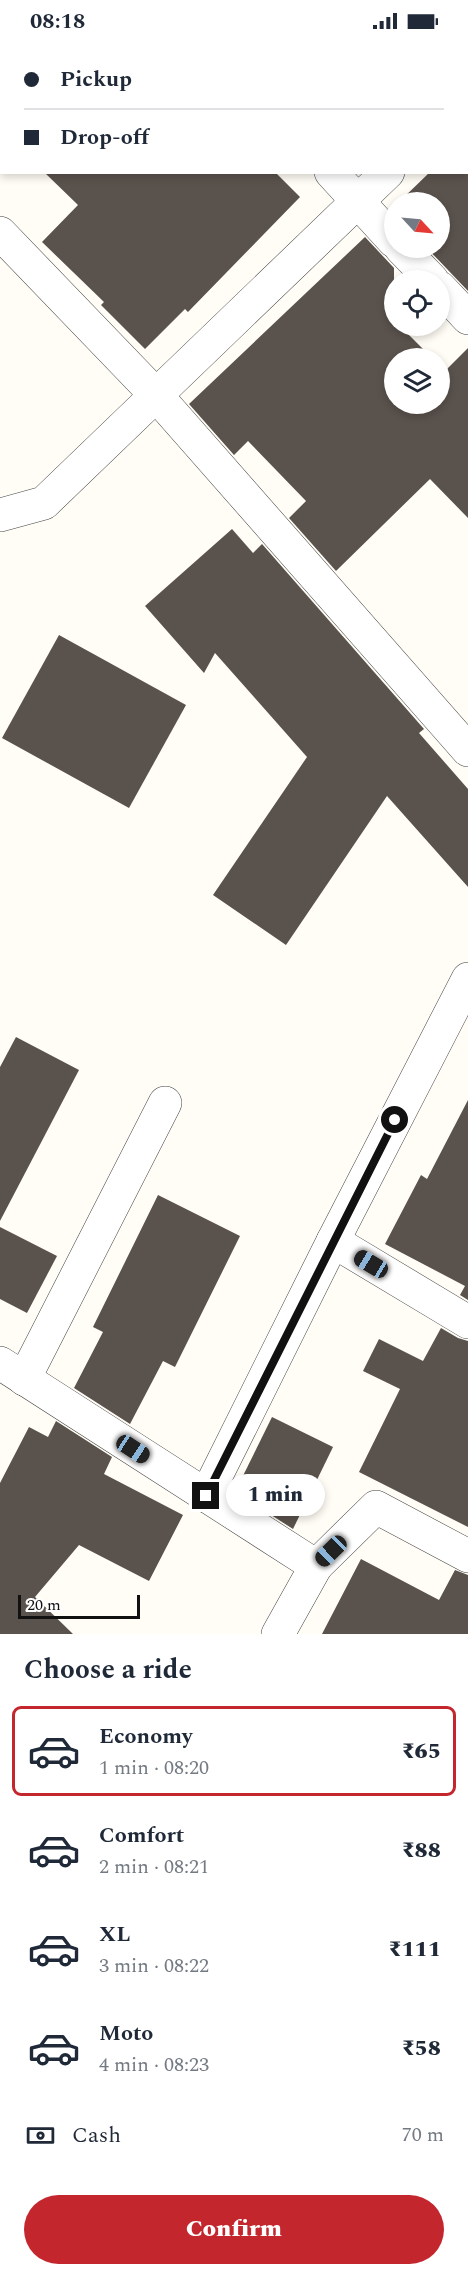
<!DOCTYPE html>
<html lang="en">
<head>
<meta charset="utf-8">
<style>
	:root { --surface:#fff; --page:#f2f2f3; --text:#1f2937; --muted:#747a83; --line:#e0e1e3; --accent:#c4262e }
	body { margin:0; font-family:Spectral,serif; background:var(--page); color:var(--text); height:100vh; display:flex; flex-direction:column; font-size:22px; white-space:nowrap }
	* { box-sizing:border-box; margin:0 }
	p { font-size:20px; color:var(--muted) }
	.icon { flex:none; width:33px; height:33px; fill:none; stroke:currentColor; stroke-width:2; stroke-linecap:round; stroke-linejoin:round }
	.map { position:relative; height:1592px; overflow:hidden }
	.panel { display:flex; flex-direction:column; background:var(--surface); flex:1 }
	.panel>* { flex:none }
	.hud { position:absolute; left:0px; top:0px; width:468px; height:132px; box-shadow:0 3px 9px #0003; display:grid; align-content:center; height:132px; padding:0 24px; background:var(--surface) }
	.needle { width:39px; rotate:116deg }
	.buttons { position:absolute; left:384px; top:150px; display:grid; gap:12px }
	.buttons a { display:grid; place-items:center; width:66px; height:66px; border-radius:50%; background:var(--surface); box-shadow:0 3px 9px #0003; font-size:30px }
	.scale { position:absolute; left:18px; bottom:15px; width:122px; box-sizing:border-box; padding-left:6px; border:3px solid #111; border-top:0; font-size:16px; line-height:21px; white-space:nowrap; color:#111; -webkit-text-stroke:4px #fff; paint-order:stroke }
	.end { position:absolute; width:27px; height:27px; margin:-14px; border:8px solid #111; background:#fff; box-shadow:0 0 0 3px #fff }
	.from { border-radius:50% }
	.bubble { position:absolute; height:42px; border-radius:21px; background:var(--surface); box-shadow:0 3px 9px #0003; font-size:20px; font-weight:800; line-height:42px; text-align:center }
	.car { position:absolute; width:18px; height:36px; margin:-18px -9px; border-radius:8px; box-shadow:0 0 4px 2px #0007; background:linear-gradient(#222 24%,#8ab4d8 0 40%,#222 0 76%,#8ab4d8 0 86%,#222 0) }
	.hud b { display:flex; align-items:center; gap:21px; height:57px; font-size:22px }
	.hud b+b { border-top:2px solid var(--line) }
	.hud i { width:15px; height:15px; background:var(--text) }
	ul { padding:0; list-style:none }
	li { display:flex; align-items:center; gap:18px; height:90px; margin:0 12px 9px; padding:0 12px; border:3px solid transparent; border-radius:9px }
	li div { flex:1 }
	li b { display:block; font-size:22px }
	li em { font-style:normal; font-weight:800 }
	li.active { border-color:var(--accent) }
	li>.icon { width:54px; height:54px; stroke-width:1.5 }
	h2 { padding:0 24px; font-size:27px; line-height:72px }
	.pay { display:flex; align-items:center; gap:15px; height:66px; padding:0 24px; font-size:22px }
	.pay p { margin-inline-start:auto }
	.cta { display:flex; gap:12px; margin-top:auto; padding:12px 24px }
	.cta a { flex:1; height:69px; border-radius:36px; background:var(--accent); color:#fff; font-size:24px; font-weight:800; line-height:69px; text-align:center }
	.status { display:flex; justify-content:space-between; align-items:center; height:42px; padding:0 30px; background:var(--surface); direction:ltr }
	.status svg { height:16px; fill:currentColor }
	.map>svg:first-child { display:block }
</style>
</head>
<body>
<div class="status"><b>08:18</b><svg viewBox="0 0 49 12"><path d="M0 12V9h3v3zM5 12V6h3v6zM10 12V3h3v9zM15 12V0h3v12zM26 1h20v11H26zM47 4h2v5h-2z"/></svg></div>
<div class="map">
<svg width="468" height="1592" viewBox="0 0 468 1592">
	<rect width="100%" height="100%" fill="#fffdf5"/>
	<g fill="#5a524d">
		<polygon points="44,130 275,130 300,155 188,270 185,267 145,307 101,263 104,260 42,200 78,163"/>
		<polygon points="430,130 468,130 468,249 427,206 440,206 440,160 399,160"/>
		<polygon points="365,195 394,226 394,284 400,284 432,316 394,316 394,362 440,362 440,324 445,329 468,306 468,476 430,437 336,529 289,476 306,459 248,399 234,413 189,362"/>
		<polygon points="232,487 253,511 262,502 424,687 419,691 468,747 468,845 387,754 286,903 213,853 307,715 215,611 204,631 145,564"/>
		<polygon points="59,593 186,663 129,766 2,696"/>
		<polygon points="16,995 79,1028 0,1179 0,1025"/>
		<polygon points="468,1058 468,1258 460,1253 465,1244 385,1202 421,1133 427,1137"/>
		<polygon points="158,1153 240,1194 175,1325 163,1319 130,1382 74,1346 103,1290 93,1285"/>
		<polygon points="0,1185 57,1214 27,1271 0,1257"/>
		<polygon points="441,1286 458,1296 468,1299 468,1485 359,1430 400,1347 363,1329 379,1297 423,1319"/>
		<polygon points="272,1375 333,1405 293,1487 235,1450"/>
		<polygon points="56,1379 112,1415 104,1432 183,1473 149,1539 79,1503 35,1555 73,1592 0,1592 0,1441 29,1385 48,1395"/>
		<polygon points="361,1517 439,1558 455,1528 468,1533 468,1592 322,1592"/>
	</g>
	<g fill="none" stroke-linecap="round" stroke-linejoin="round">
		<defs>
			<g id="street">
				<polyline points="214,0 215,2"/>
				<polyline points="466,55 468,54"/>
				<polyline points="331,130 394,199"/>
				<polyline points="0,191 156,353 468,708"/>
				<polyline points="401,206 432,238"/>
				<polyline points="440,246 468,276"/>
				<polyline points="0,473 44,461 388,130"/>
				<polyline points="333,1199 468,1280"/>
				<polyline points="0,1321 316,1524 376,1465 468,1514"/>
				<polyline points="24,1337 165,1061"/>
				<polyline points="206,1454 333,1199 468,937"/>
				<polyline points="278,1592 316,1524"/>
			</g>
		</defs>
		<use href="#street" stroke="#444" stroke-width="34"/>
		<use href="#street" stroke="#fff" stroke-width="33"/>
	</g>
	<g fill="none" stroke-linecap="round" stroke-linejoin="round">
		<polyline stroke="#111" stroke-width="8" points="206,1454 395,1078"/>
	</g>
</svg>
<div class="buttons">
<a><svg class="needle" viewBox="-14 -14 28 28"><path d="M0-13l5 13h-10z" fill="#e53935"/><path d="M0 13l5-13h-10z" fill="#747a83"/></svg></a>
<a><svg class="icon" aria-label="locate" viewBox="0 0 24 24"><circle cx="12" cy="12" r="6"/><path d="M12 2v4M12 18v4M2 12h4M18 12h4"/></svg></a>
<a><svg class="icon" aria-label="layers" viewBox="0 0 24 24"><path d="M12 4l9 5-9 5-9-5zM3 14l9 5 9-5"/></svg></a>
</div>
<div class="scale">20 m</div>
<i class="end from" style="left:395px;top:1078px"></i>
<i class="end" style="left:206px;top:1454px"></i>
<div class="bubble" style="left:226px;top:1432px;width:99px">1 min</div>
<i class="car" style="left:371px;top:1222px;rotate:301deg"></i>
<i class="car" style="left:133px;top:1407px;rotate:123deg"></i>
<i class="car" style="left:331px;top:1509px;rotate:226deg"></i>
<div class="hud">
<b><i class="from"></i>Pickup</b>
<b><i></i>Drop-off</b>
</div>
</div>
<section class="panel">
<h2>Choose a ride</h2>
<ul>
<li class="active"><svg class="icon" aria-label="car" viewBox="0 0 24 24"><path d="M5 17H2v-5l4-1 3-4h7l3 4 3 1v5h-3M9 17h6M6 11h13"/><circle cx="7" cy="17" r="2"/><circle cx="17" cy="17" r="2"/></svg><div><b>Economy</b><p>1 min · 08:20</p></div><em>₹65</em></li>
<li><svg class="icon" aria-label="car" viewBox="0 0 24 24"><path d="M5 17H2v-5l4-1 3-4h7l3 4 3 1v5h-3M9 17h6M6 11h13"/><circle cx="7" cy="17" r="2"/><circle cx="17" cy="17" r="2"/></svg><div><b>Comfort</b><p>2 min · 08:21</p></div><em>₹88</em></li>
<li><svg class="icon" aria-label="car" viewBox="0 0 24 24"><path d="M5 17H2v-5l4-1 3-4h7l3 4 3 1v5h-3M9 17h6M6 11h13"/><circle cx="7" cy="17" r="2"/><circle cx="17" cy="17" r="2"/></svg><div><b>XL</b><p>3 min · 08:22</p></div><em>₹111</em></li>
<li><svg class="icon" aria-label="car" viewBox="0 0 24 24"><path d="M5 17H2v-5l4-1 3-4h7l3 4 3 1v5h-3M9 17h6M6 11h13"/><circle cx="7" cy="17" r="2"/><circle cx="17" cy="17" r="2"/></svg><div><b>Moto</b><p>4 min · 08:23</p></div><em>₹58</em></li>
</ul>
<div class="pay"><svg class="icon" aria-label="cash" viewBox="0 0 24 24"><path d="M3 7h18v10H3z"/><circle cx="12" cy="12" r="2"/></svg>Cash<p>70 m</p></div>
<div class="cta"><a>Confirm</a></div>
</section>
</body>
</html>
